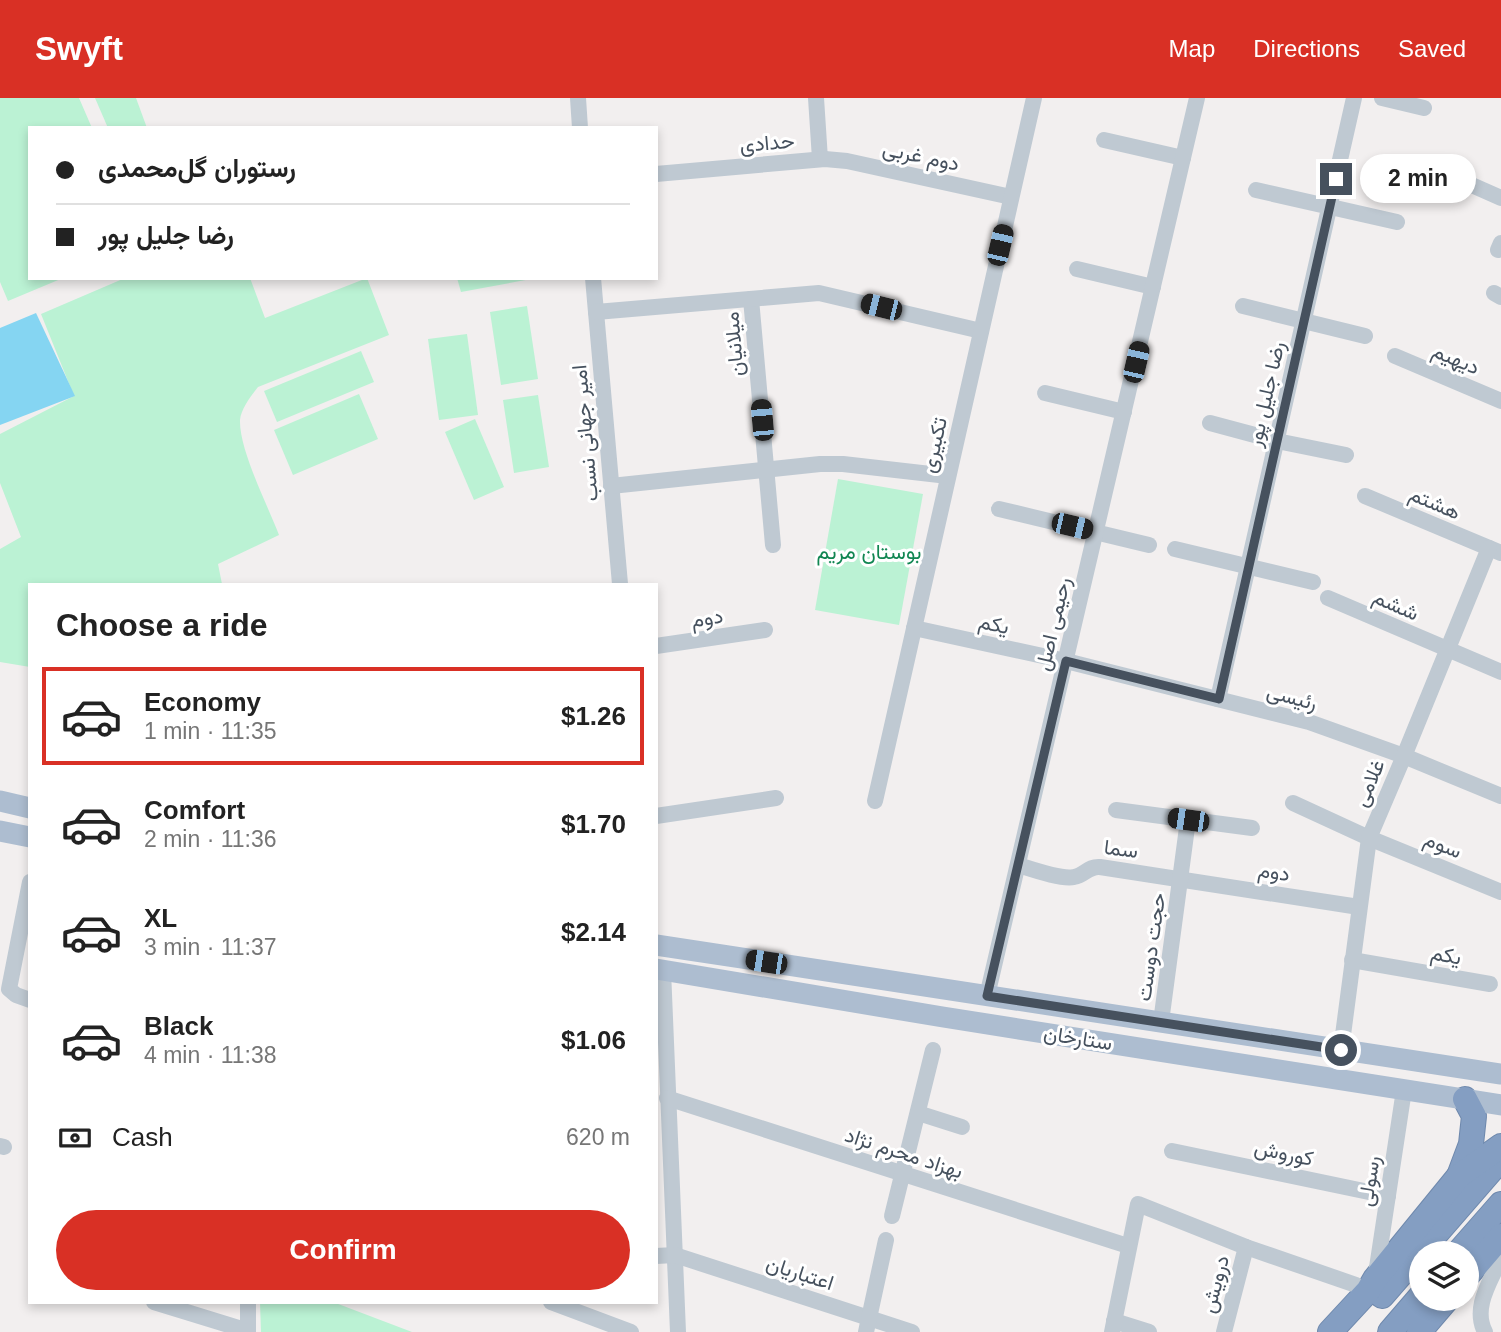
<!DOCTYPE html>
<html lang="en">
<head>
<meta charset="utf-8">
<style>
	:root { --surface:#fff; --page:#f6f6f6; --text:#222; --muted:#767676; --line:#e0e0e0; --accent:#d93025 }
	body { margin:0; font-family:Arial,Vazirmatn,sans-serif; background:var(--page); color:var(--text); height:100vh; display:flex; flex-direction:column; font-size:26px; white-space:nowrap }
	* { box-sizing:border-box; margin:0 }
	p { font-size:23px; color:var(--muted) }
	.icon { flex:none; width:38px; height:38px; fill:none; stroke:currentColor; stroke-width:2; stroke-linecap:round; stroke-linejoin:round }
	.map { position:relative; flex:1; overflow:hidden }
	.details { position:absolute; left:28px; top:485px; width:630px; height:721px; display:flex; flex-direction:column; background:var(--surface); border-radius:0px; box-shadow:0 4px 10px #0003 }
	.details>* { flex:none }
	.top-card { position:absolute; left:28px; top:28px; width:630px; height:154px; border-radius:0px; box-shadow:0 4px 10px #0003; display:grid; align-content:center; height:154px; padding:0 28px; background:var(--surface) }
	.tools { position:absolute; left:1409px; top:1143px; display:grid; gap:14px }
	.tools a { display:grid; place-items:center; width:70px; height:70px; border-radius:50%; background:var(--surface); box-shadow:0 4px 10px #0003; font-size:35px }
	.end { position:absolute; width:32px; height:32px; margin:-16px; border:9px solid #46515e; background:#fff; box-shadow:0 0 0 4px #fff }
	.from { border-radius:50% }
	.bubble { position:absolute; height:49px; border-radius:24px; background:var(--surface); box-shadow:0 4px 10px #0003; font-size:23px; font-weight:600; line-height:49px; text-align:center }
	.car { position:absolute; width:21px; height:42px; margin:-21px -10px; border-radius:9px; box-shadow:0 0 5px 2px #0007; background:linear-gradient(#222 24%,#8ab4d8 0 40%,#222 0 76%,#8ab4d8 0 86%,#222 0) }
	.top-card b { display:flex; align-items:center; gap:24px; height:66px; font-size:26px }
	.top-card b+b { border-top:2px solid var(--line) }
	.top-card i { width:18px; height:18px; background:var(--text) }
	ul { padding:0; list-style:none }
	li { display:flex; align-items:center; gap:21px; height:98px; margin:0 14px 10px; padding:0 14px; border:4px solid transparent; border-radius:0px }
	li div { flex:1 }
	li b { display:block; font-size:26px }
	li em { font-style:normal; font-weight:600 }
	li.selected { border-color:var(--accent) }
	li>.icon { width:63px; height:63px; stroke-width:1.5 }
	h2 { padding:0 28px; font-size:32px; line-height:84px }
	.pay { display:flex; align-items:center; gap:18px; height:77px; padding:0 28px; font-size:26px }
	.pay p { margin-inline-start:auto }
	.action { display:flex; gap:14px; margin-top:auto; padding:14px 28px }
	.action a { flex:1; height:80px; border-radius:42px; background:var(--accent); color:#fff; font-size:28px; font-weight:600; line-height:80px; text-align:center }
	header { display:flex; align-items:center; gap:42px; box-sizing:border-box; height:98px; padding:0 35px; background:var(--accent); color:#fff }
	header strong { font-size:33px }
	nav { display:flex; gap:38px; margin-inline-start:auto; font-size:24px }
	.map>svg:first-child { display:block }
</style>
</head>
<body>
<header>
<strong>Swyft</strong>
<nav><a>Map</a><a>Directions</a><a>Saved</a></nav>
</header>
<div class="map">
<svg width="1501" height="1234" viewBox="0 0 1501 1234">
	<rect width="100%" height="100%" fill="#f2efef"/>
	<g fill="#bbf2d4">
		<polygon points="0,0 79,0 92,30 30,30 30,180 63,180 8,203 0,184"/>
		<polygon points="95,0 136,0 147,30 108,30"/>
		<path d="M 125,180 L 250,180 L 265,220 L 367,180 L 389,237 L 258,289 C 251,298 241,311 240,322 C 239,352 268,408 279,437 L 218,466 L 222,486 L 30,486 L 30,569 L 0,564 L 0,451 L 21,439 L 0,385 L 0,336 L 74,298 L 41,216 Z"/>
		<polygon points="457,180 531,180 531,181 461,194"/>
		<polygon points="527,208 538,281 501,287 490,214"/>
		<polygon points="467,236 478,317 439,322 428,241"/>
		<polygon points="361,253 374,284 277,324 264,293"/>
		<polygon points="359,296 378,341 293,377 274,332"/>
		<polygon points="538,297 549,369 514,375 503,302"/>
		<polygon points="475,321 504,389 474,402 445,334"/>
		<polygon points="838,381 923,396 899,527 815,512"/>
		<polygon points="260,1204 333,1204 412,1234 261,1234"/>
	</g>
	<polygon fill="#85d5f2" points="36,215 75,298 0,327 0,230"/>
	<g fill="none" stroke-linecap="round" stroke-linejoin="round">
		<defs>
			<g id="highway">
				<polyline points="1459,1078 1471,1046 1474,1018 1465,1001"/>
				<polyline points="1458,1155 1501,1106"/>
				<polyline points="1466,1179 1501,1138"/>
				<polyline points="1382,1198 1501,1061"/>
				<polyline points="1330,1234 1368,1193 1375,1181 1459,1078 1501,1048"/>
				<polyline points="1390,1234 1421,1198"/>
				<polyline points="1419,1234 1448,1200"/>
			</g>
		</defs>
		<use href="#highway" stroke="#6f89ad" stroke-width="26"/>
		<g stroke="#bfc9d2" stroke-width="16">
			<polyline points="578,0 580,30"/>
			<polyline points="816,0 820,61"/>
			<polyline points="1382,0 1424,10"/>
			<polyline points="1104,42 1183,60"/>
			<polyline points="1431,69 1501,100"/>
			<polyline points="656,76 825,61 847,63 1011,99"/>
			<polyline points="1256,92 1397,124"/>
			<polyline points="1498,152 1501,145"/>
			<polyline points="1077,171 1153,189"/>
			<polyline points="593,180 620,486"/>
			<polyline points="1494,195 1501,199"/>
			<polyline points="751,201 773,447"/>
			<polyline points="1243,208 1365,238"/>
			<polyline points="596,214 819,195 981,233"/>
			<polyline points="1395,258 1501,303"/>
			<polyline points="1045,295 1124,314"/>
			<polyline points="1210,325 1277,343 1346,357"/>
			<polyline points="611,388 820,366 843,366 948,378"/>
			<polyline points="1365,398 1501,455"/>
			<polyline points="999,411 1149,447"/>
			<polyline points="1175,451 1313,484"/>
			<polyline points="1328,500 1501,574"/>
			<polyline points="914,530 1066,563 1309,624 1404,658 1501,698"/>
			<polyline points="656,548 765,532"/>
			<polyline points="1218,601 1354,0"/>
			<polyline points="875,703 1034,0"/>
			<polyline points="1293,705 1369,740 1501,794"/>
			<polyline points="1116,712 1252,730"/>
			<polyline points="656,718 776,700"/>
			<path d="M 1018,767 C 1031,771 1062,782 1074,779 C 1085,777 1088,768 1100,769 L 1359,809"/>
			<polyline points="30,784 9,891 16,897 30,902"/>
			<polyline points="1352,862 1490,886"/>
			<polyline points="663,872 678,1234"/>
			<polyline points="987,898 1197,0"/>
			<polyline points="1161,924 1188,722"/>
			<polyline points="1341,952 1369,740 1404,658 1489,450"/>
			<polyline points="667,1000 1128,1148"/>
			<polyline points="918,1015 962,1029"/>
			<polyline points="0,1048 4,1049"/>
			<polyline points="1172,1053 1388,1098"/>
			<polyline points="892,1118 933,952"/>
			<polyline points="656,1158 675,1157 912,1234"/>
			<polyline points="1376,1176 1404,992"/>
			<polyline points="154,1204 248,1233"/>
			<polyline points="248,1204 248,1234"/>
			<polyline points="551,1204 631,1234"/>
			<polyline points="1114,1223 1149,1234"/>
			<polyline points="866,1234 886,1142"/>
			<polyline points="1112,1234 1138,1106 1246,1149 1356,1187"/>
			<polyline points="1224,1234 1246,1149"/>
			<path d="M 1485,1234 C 1472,1209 1491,1183 1501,1159"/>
		</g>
		<g stroke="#adbdd0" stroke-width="21">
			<polyline points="0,703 30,710"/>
			<polyline points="0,733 30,739"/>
			<polyline points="656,847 1501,976"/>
			<polyline points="656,871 943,919 1501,1007"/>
		</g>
		<use href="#highway" stroke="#849ec2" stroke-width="24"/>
	</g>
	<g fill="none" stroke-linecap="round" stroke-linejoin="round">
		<polyline stroke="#46515e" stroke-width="9" points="1336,81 1219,601 1066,563 987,898 1341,952"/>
	</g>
	<g text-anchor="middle" stroke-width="6" stroke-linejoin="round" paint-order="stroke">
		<g font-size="21" fill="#46515e" stroke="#fff">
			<text transform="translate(767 45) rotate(-5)" y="7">حدادی</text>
			<text transform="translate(921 58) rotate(12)" y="7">دوم غربی</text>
			<text transform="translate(734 246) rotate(-95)" y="7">میلانیان</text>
			<text transform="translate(1456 261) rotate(23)" y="7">دیهیم</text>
			<text transform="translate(1266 296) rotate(-77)" y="7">رضا جلیل پور</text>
			<text transform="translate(585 335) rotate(-95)" y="7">امیر جهانی نسب</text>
			<text transform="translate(934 347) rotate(-77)" y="7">تکبیری</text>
			<text transform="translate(1435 405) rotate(23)" y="7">هشتم</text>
			<text transform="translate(1396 507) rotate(24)" y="7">ششم</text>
			<text transform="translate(707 520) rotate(-9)" y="7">دوم</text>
			<text transform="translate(994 526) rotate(12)" y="7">یکم</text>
			<text transform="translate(1053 526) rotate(-77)" y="7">رحیمی اصل</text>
			<text transform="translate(1292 599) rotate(15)" y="7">رئیسی</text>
			<text transform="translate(1369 685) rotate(-66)" y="7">غلامی</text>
			<text transform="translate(1443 747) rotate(22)" y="7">سوم</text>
			<text transform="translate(1121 751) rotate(7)" y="7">سما</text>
			<text transform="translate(1274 774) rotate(9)" y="7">دوم</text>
			<text transform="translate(1151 849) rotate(-82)" y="7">حجت دوست</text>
			<text transform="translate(1446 857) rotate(10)" y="7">یکم</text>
			<text transform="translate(1078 940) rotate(9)" y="7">ستارخان</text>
			<text transform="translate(904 1055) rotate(18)" y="7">بهزاد محرم نژاد</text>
			<text transform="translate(1284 1055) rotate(12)" y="7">کوروش</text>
			<text transform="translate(1369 1083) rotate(-81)" y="7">رسولی</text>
			<text transform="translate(800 1175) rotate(18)" y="7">اعتباریان</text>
			<text transform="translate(1215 1186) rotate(-75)" y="7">درویش</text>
		</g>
		<g font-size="21" fill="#118652" stroke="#fff">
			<text x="869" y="461">بوستان مریم</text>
		</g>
	</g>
</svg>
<div class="tools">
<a><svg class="icon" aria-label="layers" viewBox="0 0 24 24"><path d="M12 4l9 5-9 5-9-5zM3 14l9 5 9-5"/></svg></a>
</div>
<i class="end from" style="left:1341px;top:952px"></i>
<i class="end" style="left:1336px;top:81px"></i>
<div class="bubble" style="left:1360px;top:56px;width:116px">2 min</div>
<i class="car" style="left:1000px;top:147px;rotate:13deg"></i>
<i class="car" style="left:881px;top:209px;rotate:284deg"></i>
<i class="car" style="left:1136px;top:264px;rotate:13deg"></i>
<i class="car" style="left:762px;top:322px;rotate:355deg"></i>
<i class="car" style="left:1072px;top:428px;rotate:103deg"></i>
<i class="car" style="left:1188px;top:722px;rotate:278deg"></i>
<i class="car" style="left:766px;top:864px;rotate:279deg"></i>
<div class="top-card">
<b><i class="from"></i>رستوران گل‌محمدی</b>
<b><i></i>رضا جلیل پور</b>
</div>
<section class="details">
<h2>Choose a ride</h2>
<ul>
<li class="selected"><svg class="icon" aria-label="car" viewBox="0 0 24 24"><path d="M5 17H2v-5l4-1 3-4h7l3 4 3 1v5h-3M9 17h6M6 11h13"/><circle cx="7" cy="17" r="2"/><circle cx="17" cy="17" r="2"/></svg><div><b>Economy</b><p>1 min · 11:35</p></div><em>$1.26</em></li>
<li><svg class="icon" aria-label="car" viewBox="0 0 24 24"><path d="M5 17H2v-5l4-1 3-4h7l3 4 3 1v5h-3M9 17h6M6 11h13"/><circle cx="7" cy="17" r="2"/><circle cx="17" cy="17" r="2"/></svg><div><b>Comfort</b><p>2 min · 11:36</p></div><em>$1.70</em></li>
<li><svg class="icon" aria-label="car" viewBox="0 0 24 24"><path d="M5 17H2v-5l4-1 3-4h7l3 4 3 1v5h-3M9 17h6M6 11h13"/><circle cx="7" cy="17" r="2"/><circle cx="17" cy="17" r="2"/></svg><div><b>XL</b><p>3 min · 11:37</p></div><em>$2.14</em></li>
<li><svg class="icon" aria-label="car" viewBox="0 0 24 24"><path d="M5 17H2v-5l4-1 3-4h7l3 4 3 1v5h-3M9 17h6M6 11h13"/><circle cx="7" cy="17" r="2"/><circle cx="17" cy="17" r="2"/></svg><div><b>Black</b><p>4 min · 11:38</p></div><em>$1.06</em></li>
</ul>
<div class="pay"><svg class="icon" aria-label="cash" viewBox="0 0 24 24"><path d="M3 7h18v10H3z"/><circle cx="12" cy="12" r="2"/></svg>Cash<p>620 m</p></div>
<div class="action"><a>Confirm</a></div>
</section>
</div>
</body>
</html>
